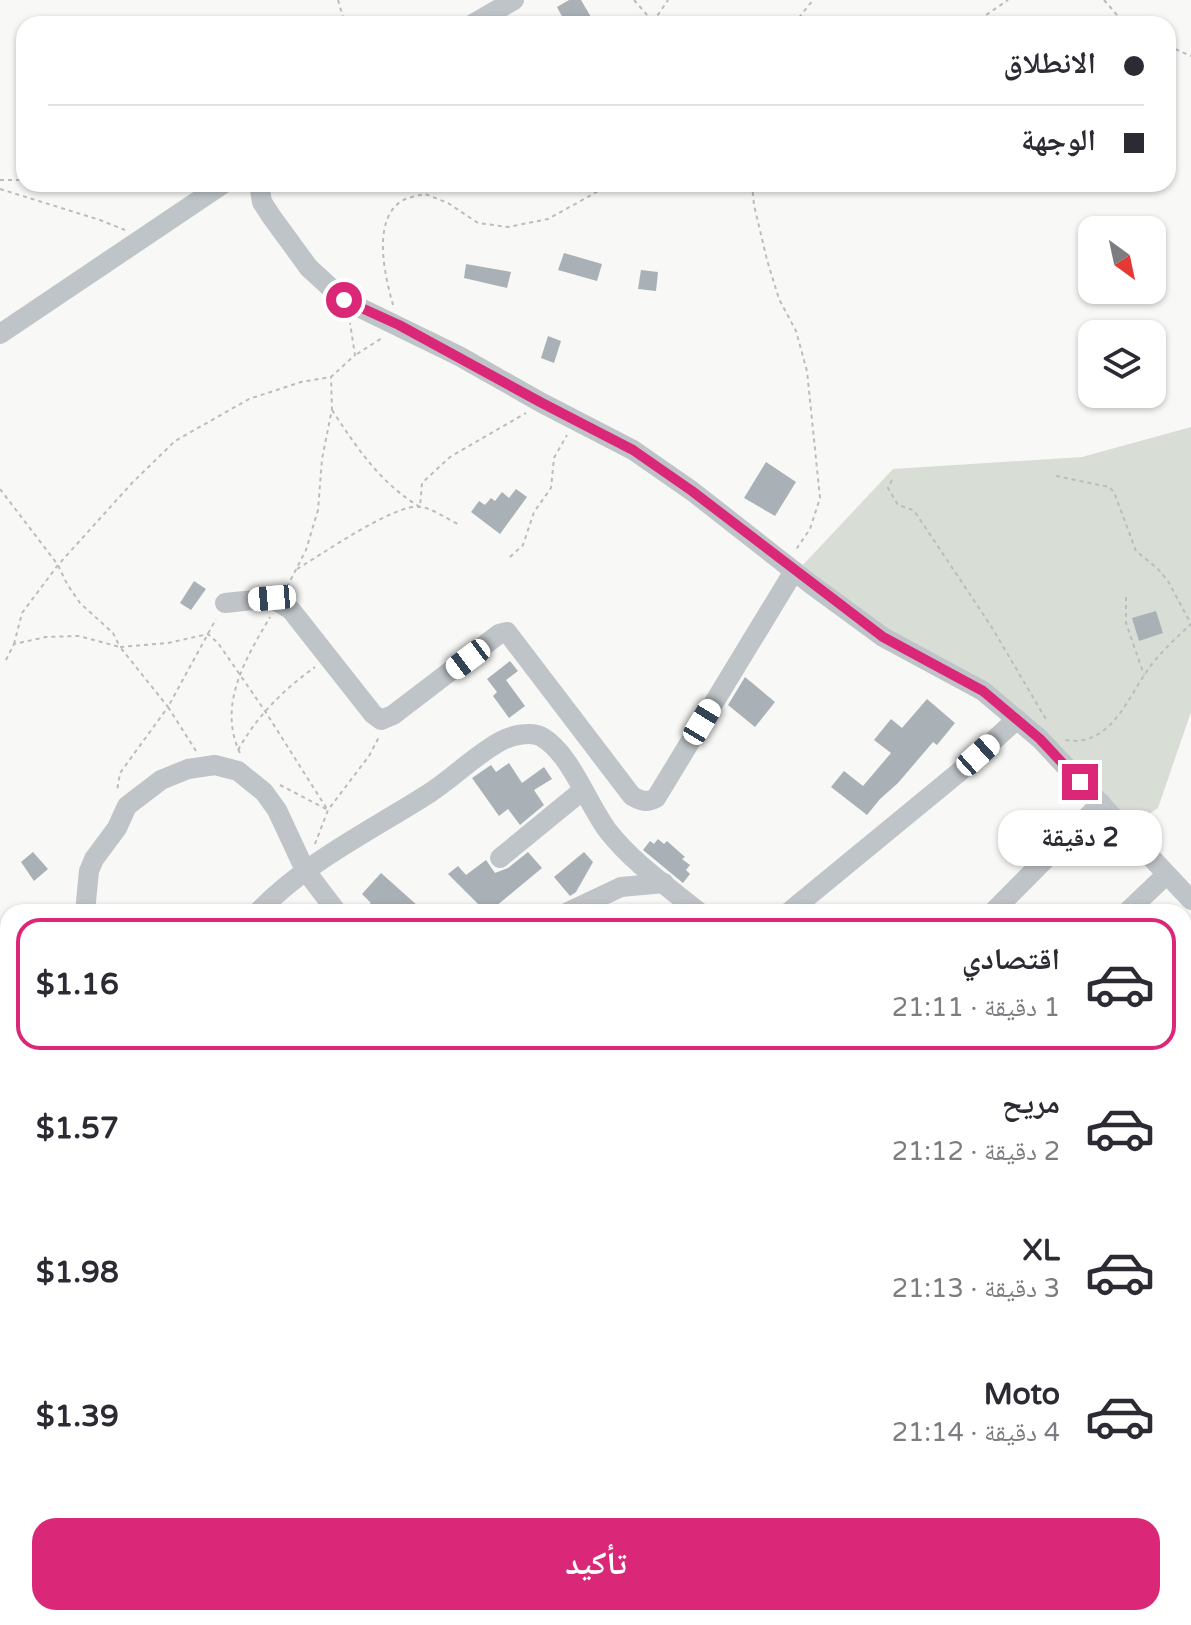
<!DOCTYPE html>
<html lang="ar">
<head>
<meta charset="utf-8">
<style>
	:root { --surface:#fff; --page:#f2f2f3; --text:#2b2b33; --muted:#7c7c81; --line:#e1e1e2; --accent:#db2777 }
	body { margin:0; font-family:"Varela Round","Noto Naskh Arabic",sans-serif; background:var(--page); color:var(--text); direction:rtl; height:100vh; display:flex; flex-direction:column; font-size:30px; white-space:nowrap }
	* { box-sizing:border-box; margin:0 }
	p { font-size:26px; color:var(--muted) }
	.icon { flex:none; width:44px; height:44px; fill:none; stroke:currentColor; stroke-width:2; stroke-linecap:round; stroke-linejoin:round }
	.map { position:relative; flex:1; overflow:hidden; direction:ltr }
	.drawer { position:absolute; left:0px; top:904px; width:1192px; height:722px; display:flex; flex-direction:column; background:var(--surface); border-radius:24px 24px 0 0; box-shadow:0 2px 6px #0004; direction:rtl }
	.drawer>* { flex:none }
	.hud { position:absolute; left:16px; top:16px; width:1160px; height:176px; border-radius:24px; box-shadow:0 2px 6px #0004; direction:rtl; display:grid; align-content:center; height:176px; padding:0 32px; background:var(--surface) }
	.needle { width:52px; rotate:147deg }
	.tools { position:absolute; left:1078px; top:216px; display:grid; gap:16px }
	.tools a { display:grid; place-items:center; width:88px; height:88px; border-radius:16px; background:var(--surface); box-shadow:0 2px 6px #0004; font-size:40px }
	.end { position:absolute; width:36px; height:36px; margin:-18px; border:10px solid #db2777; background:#fff; box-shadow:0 0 0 4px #fff }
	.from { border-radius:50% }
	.bubble { position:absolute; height:56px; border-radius:24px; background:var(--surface); box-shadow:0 2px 6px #0004; font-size:26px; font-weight:700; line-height:56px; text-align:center; direction:rtl }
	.car { position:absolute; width:24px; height:48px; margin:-24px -12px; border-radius:10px; box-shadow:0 0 6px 2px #0007; background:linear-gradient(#fff 24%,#345 0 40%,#fff 0 76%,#345 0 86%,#fff 0) }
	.hud b { display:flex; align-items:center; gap:28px; height:76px; font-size:30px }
	.hud b+b { border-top:2px solid var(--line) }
	.hud i { width:20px; height:20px; background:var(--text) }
	ul { padding:14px 0 0; list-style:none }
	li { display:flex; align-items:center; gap:24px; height:132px; margin:0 16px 12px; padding:0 16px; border:4px solid transparent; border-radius:24px }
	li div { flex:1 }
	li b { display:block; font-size:30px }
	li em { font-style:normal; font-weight:700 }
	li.current { border-color:var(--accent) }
	li>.icon { width:72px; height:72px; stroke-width:1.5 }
	.button { display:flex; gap:16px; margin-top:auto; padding:16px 32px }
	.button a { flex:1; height:92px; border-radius:24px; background:var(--accent); color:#fff; font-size:32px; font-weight:700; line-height:92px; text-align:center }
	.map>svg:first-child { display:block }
</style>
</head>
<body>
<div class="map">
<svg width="1191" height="1625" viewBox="0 0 1191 1625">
	<rect width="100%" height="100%" fill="#f8f8f6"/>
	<g fill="#d8ddd5">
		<polygon points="1191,427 1191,712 1158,808 1129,827 1001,694 886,636 801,567 893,469 1082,457"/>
		<polygon points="1184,1502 1191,1506 1191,1621 1188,1625 1061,1625 1065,1618 1184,1618"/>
	</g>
	<polygon fill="#b9c5c9" points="1191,1209 1191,1303 1184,1317 1184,1223"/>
	<g fill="#a9b1b7">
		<polygon points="569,0 581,0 591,17 580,24 566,24 557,7"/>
		<polygon points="564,253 602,264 597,281 558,270"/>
		<polygon points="466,264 511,272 507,288 464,278"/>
		<polygon points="641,270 658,272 656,291 638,289"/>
		<polygon points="548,336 561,341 554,363 541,358"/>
		<polygon points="766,462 796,482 775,516 744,498"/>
		<polygon points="516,489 527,497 500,534 471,512 479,501 485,505 491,498 495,501 502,492 509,498"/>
		<polygon points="194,581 206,589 191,610 180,603"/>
		<polygon points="1156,611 1163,633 1139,641 1132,618"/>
		<polygon points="510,661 518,671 506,680 525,706 509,718 493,696 497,692 487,679"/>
		<polygon points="745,677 775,702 755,727 728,705"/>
		<polygon points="927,699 955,723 937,745 933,742 898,783 880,799 867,815 831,787 844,771 863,786 891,753 874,740 891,719 902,728"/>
		<polygon points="509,763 522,783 544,767 552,779 534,790 544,805 520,825 508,809 499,816 472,778 491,765 496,772"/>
		<polygon points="658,839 664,844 667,841 685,857 682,859 690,865 686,870 690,874 683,883 643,850 650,841 654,844"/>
		<polygon points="33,852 48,869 34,881 21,862"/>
		<polygon points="528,852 542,868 489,912 486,912 448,874 458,866 466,875 486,860 495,873 508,868"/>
		<polygon points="584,852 593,862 576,892 570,896 554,877"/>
		<polygon points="381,873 418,906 412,912 376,912 368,905 371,903 362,894"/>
	</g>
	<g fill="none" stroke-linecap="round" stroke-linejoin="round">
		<defs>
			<g id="major">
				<polyline points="1184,1196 1191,1181"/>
				<polyline points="1184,1344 1191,1330"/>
				<polyline points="964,1625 968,1618"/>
				<polyline points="1043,1625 1047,1618"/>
			</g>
		</defs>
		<use href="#major" stroke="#b3b8bc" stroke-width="30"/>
		<g stroke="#babdc0" stroke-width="2" stroke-dasharray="4 4" stroke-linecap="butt">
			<polyline points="338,0 345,24"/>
			<polyline points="634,0 655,24"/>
			<polyline points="1104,0 1125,24"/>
			<polyline points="653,22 668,0"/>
			<polyline points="794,24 813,0"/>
			<polyline points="973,24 1008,0"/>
			<polyline points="1168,46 1191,56"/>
			<polyline points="0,180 24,180"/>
			<polyline points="752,184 754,205 767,260 779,299 796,331 807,371 820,498 810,529 795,551"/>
			<polyline points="0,189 100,220 125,230"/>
			<path d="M 393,305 C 385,276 372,223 400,202 C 407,197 417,196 425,194 L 448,203 L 478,223 L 508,227 L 548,219 L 611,184"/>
			<polyline points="357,354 382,338"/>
			<path d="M 332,410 C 357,448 380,483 420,507 L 422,483 L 450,457 L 526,413"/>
			<path d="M 1056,476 L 1109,487 L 1114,492 L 1136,551 L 1157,568 L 1168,581 L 1191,624 C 1178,636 1164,649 1152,664 C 1129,693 1113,748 1065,740"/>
			<polyline points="892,480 888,488 898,505 913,510 917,515 991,626 1047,721"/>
			<polyline points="0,489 58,565 67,584 80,603 113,633 120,647 168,643 208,634 218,643 265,711 327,809"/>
			<polyline points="510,557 523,545 534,512 551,488 554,458 567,435"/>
			<path d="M 297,569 C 321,555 395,503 420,507 C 433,508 448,520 460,525"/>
			<polyline points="287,587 306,550 318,510 322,459 332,409 331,377"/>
			<polyline points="1126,597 1126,623 1144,675"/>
			<polyline points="14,644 22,613 58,565 132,483 175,441 249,399 301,382 331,377 355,355 350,323"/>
			<polyline points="6,660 14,644 46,637 79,636 120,647 168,707 120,773 117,791"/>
			<path d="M 238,750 C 257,716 284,689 315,667"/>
			<polyline points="196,751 168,707 216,619"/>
			<path d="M 240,753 C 217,705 246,658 270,617"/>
			<polyline points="280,785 328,810"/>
			<polyline points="315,844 328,810 369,756 379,737"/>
			<polyline points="1184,1520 1191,1508"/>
			<polyline points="1184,1582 1186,1583"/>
			<polyline points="1116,1618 1124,1625"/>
			<polyline points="1139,1618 1155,1625"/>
			<polyline points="1130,1625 1138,1619"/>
		</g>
		<g stroke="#bfc4c8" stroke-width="20">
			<polyline points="473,24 514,0"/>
			<polyline points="259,184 262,202 271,216 309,268 344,300 459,356 542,403 633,450 692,491 812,585 883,637 983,691 1040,739 1191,900"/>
			<polyline points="0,334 223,184"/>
			<path d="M 225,603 L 272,598 L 291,610 L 373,714 L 381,720 L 393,715 L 499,634 L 507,632 L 632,796 C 641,801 647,803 656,798 L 794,571"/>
			<polyline points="500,858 583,790"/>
			<polyline points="85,912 89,871 94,859 117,828 127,806 161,780 188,769 215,765 238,771 264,792 277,810 305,870 337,912"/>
			<path d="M 258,912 C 306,862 370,831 428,794 C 453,778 475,755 501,741 C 512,735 531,731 542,737 C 571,754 588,805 608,831 C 633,863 668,887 699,912"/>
			<polyline points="568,912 621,887 664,883"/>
			<polyline points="789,912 958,773 1017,719"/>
			<polyline points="993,912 1101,803"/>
			<polyline points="1127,912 1166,875"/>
			<polyline points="1184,984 1191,977"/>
			<polyline points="0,1070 8,1058"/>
			<polyline points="1184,1157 1191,1163"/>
			<polyline points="0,1190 8,1177"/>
			<polyline points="0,1422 8,1405"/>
			<polyline points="0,1470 8,1475"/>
			<polyline points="1184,1482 1191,1487"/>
			<polyline points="217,1618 228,1625"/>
			<polyline points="543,1618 555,1621"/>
			<polyline points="745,1618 764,1625"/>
			<polyline points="282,1625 283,1618"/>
			<polyline points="399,1625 400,1618"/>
			<polyline points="668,1625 669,1618"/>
			<polyline points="800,1625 815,1618"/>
		</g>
		<use href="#major" stroke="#fff" stroke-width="26"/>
	</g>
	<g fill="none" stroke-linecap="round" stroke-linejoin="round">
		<polyline stroke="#db2777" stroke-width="10" points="344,300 399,325 542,403 633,450 692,491 883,637 983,691 1040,739 1080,782"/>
	</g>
</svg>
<div class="tools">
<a><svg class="needle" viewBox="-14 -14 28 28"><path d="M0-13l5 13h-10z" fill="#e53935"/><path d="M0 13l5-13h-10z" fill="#7c7c81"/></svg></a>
<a><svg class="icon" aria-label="layers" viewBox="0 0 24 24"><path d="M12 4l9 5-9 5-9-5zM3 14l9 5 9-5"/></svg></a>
</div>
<i class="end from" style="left:344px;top:300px"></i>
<i class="end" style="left:1080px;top:782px"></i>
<div class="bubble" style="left:998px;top:810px;width:164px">2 دقيقة</div>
<i class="car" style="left:272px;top:598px;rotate:265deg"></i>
<i class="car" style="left:468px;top:659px;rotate:233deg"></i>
<i class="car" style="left:702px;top:722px;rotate:31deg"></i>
<i class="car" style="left:978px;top:755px;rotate:48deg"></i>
<div class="hud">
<b><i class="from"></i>الانطلاق</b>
<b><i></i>الوجهة</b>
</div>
<section class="drawer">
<ul>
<li class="current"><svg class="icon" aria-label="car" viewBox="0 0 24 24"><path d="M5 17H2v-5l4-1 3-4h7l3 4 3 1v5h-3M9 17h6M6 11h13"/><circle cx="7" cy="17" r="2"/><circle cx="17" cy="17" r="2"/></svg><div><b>اقتصادي</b><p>1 دقيقة · 21:11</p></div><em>$1.16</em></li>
<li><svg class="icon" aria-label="car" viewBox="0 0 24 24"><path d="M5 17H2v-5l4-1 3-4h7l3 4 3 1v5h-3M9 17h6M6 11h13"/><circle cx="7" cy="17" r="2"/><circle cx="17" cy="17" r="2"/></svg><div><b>مريح</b><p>2 دقيقة · 21:12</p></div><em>$1.57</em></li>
<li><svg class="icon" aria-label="car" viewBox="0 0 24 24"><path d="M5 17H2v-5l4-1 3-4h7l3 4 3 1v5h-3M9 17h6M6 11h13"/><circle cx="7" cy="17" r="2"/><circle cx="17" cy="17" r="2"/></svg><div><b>XL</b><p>3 دقيقة · 21:13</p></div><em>$1.98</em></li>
<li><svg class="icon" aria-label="car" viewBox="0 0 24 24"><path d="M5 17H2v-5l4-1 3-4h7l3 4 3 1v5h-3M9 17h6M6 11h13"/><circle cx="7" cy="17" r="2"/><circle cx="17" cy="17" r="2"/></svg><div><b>Moto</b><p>4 دقيقة · 21:14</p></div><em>$1.39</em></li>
</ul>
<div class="button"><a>تأكيد</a></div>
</section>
</div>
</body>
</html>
